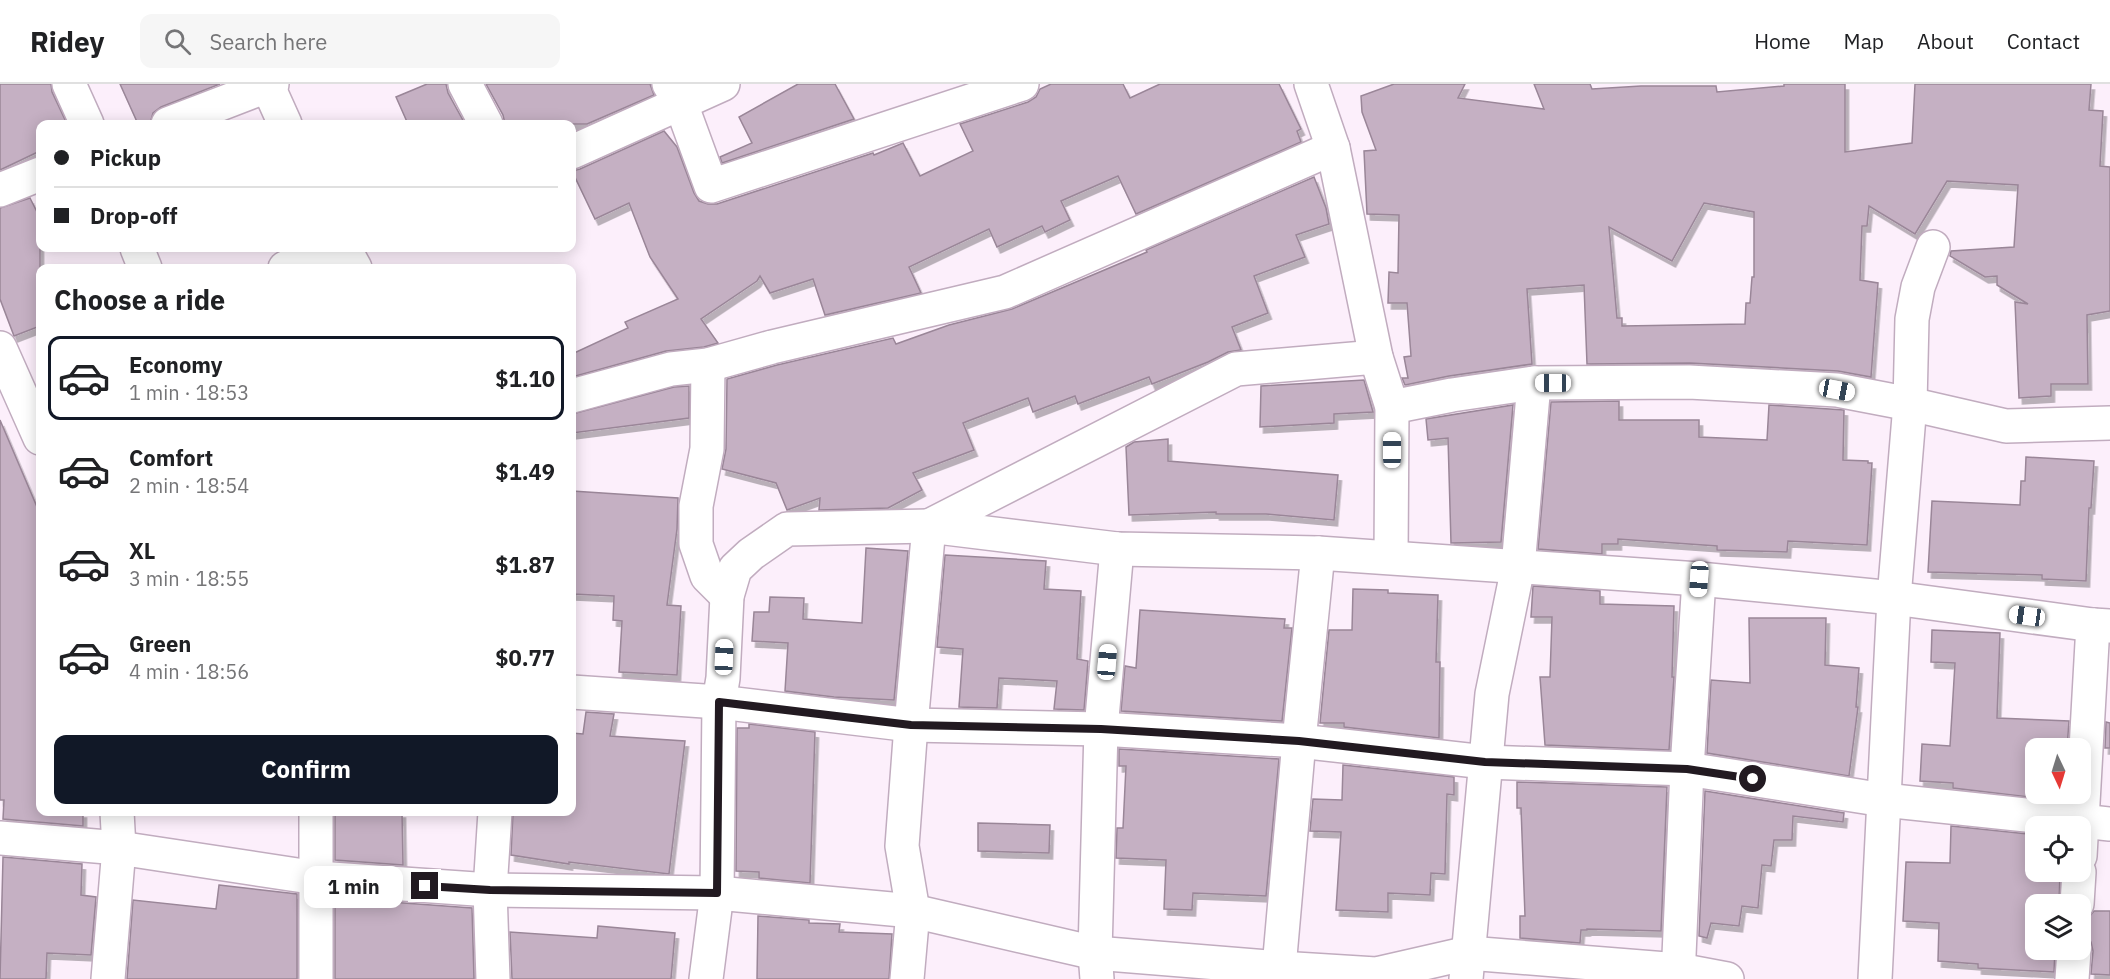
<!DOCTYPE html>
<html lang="en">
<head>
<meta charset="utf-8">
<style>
	:root { --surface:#fff; --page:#f6f6f6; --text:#202124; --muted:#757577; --line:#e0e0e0; --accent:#111827 }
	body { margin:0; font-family:"IBM Plex Sans",sans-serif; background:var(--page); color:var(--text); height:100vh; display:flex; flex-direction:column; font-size:22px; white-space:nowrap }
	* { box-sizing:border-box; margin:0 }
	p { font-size:20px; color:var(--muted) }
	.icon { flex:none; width:33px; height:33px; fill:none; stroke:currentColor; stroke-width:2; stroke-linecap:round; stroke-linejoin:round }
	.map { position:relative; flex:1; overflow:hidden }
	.drawer { position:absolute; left:36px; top:180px; width:540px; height:552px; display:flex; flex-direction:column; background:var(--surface); border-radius:12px; box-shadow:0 3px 15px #0003 }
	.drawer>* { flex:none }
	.top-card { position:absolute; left:36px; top:36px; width:540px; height:132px; border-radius:12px; box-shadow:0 3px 15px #0003; display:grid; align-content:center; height:132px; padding:0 18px; background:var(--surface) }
	.needle { width:39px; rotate:176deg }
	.tools { position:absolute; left:2025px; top:654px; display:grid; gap:12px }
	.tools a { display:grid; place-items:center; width:66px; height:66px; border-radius:12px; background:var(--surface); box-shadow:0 3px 15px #0003; font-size:30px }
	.end { position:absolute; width:27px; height:27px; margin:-14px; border:8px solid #221a21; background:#fff; box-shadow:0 0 0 3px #fff }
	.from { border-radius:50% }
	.bubble { position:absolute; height:42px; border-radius:12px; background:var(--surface); box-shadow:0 3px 15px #0003; font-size:20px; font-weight:700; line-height:42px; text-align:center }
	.car { position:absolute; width:18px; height:36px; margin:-18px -9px; border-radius:8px; box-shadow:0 0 4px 2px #0007; background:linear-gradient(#fff 24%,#345 0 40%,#fff 0 76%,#345 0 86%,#fff 0) }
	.top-card b { display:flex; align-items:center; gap:21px; height:57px; font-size:22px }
	.top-card b+b { border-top:2px solid var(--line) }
	.top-card i { width:15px; height:15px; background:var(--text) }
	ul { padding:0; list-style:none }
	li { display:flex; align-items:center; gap:18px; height:84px; margin:0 12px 9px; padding:0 6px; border:3px solid transparent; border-radius:12px }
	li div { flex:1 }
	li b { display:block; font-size:22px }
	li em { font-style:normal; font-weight:700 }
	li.on { border-color:var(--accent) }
	li>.icon { width:54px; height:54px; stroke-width:1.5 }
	h2 { padding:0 18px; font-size:27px; line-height:72px }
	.primary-button { display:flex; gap:12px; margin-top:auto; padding:12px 18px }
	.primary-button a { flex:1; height:69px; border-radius:12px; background:var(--accent); color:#fff; font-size:24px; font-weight:700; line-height:69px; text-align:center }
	header { display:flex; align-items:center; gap:36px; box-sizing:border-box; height:84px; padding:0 30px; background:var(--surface); border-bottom:2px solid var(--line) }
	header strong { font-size:28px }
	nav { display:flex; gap:33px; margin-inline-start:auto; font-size:21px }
	.search { width:420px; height:54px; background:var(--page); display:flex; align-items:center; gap:15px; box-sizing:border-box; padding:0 21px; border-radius:12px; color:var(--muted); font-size:22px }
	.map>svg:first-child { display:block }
</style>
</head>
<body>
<header>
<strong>Ridey</strong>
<div class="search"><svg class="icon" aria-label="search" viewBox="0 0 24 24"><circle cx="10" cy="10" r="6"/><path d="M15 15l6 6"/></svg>Search here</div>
<nav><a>Home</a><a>Map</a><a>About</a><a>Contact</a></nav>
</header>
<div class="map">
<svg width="2110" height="895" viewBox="0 0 2110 895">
	<defs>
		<filter id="shadow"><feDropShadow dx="3.5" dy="6" stdDeviation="0" flood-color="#0004"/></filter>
	</defs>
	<rect width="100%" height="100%" fill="#fceffb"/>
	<g fill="#c5b0c3" stroke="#9a8698" stroke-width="1.5" fill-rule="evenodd" filter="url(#shadow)">
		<polygon points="0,0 51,0 52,8 67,40 40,40 40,67 0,86"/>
		<polygon points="120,0 220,0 161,23 153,29 150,40 138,40"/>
		<polygon points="427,0 446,0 448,9 465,40 408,40 396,13"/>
		<polygon points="486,0 650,0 654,11 587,40 505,40 503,31"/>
		<polygon points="798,0 835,0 854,35 722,79 720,73 752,59 739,33"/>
		<polygon points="1051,0 1123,0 1130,14 1160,0 1279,0 1301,45 1297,47 1301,58 1136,130 1118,92 1061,117 1070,136 1045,148 1042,142 997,163 989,145 909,183 921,209 825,231 813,195 770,209 760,192 757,197 701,235 718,259 704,263 666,267 572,293 572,270 628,244 625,238 678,215 650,173 629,119 595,135 572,87 580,85 664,47 677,63 694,109 699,117 708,120 717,120 873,69 874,71 903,59 920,92 973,67 960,40 1028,18 1036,13 1040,5"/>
		<path d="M 1394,0 L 1465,0 L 1458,14 L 1544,25 L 1534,0 L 1590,0 L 1592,5 L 1641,2 L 1716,2 L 1717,8 L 1784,2 L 1784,0 L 1845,0 L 1845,68 L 1912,59 L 1915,0 L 2091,0 L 2089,26 L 2103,27 L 2100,82 L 2110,83 L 2110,227 L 2087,231 L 2088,300 L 2051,300 L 2051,312 L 2019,314 L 2015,218 L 2028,220 L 1997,201 L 1997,192 L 1985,193 L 1950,172 L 1951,167 L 2014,163 L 2018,101 L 1947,97 L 1915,150 L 1869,122 L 1867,142 L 1862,142 L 1860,196 L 1878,199 L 1871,293 L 1838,287 L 1690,279 L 1587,280 L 1584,201 L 1527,205 L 1532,280 L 1449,292 L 1405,301 L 1402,294 L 1408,294 L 1404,273 L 1411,272 L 1407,219 L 1388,219 L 1389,188 L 1398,189 L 1399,131 L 1367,130 L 1364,67 L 1376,66 L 1362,28 L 1361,12 ZM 1704,119 L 1754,128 L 1754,193 L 1752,193 L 1750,219 L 1746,219 L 1745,240 L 1622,242 L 1622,234 L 1617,234 L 1609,143 L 1672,177 Z"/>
		<polygon points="1314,93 1326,124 1329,140 1296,151 1305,173 1254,192 1268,229 1232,243 1241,266 1228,268 1208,278 1152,300 1149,293 1078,320 1075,312 1033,328 1028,314 963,339 974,366 913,389 922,406 888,424 819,426 820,414 787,426 776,399 722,385 726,365 727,295 777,281 893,254 896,260 949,241 1012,225 1147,168 1146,166"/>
		<polygon points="30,114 40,134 40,242 14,252 0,215 0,124"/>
		<polygon points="1364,296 1373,328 1334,330 1334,339 1260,343 1261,302"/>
		<polygon points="689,302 689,334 572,349 572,330 674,303"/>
		<polygon points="1619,317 1619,336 1699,336 1699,353 1767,356 1769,321 1844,326 1843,376 1868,377 1868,379 1872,379 1867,461 1788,457 1787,468 1717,466 1717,462 1618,455 1618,460 1602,460 1602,470 1538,465 1551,318"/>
		<polygon points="1513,321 1501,458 1451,459 1448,354 1428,356 1426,335"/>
		<polygon points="0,336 40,430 40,728 83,728 83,742 3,735 4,716 0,716"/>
		<polygon points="1168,355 1168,377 1338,391 1334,436 1266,430 1216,430 1216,428 1129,431 1126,363 1134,358"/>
		<polygon points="2026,373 2094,377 2091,424 2089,424 2086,497 2042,495 2042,491 1928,488 1932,417 2020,421 2021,397 2025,397"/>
		<polygon points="572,407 678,414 677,445 667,521 681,522 677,591 619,588 622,537 613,536 614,512 572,510"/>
		<polygon points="866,464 908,467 894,616 834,613 785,607 788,559 752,557 754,528 769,528 770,513 804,514 803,535 862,539"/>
		<polygon points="945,471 1046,477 1044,505 1081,507 1077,575 1088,577 1084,626 1054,625 1057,597 999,594 997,624 959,623 963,565 937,563"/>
		<polygon points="1533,502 1600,507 1600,520 1674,522 1672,593 1674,593 1669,666 1545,661 1540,593 1550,593 1552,533 1531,533"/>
		<polygon points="1353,505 1388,506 1388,509 1438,511 1436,578 1440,578 1439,654 1344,643 1344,639 1320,639 1329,546 1352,546"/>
		<polygon points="1140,526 1285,535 1284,544 1292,544 1282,637 1121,627 1125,582 1136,584"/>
		<polygon points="1749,534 1826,534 1825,581 1859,584 1856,623 1858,623 1849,692 1707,669 1711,596 1750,599"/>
		<polygon points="1932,546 2000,549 1997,634 2069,637 2067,664 2036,664 2036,700 2030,700 2029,713 1953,704 1953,699 1920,697 1922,660 1950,662 1955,579 1931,578"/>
		<polygon points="586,628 614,630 610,652 685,657 669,790 569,778 569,780 511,771 513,728 572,728 572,649 583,650"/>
		<polygon points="2106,638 2110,639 2110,664 2105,664"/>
		<polygon points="749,640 815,648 810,799 759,794 759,788 736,787 737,644 749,644"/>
		<polygon points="1119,665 1279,675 1266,812 1193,809 1192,826 1164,825 1166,776 1116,774 1117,744 1123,744 1126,682 1119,682"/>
		<polygon points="1343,681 1454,693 1454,711 1447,710 1445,790 1431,789 1430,811 1388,809 1388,828 1336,826 1341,748 1310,747 1313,715 1342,716"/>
		<polygon points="1517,698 1667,703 1661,847 1587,845 1587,846 1581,846 1580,859 1520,854 1520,832 1525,832 1521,724 1517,724"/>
		<polygon points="1705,707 1844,729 1843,738 1793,732 1792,756 1774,756 1771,782 1762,781 1758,824 1742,822 1739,842 1711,839 1707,854 1699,852"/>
		<polygon points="335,728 402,728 403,781 335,776"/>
		<polygon points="978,739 1050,741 1049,769 978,767"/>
		<polygon points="1951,742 2028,750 2026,788 2060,788 2059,820 2036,820 2036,866 2055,866 2054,888 1978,884 1978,880 1938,877 1939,839 1903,837 1906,778 1950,779"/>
		<polygon points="3,773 82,780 81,811 96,813 91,871 47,869 46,895 0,895"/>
		<polygon points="219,801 297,810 297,895 127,895 133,816 216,825"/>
		<polygon points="335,814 472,824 474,895 335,895"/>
		<polygon points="2094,827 2110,827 2110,891 2091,890 2093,867 2091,858 2085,851 2080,849 2080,838 2086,836"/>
		<polygon points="758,832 809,836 809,839 840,840 839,848 892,850 889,895 757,895"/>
		<polygon points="598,842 675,849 671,895 512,895 510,848 597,854"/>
	</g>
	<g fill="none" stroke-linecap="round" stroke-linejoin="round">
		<defs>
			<g id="street">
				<polyline points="69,0 87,40"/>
				<polyline points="267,0 285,40"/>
				<polyline points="465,0 486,40"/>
				<polyline points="669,0 681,20 711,102 1022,0"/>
				<polyline points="1311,0 1333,64 1376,273 1392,323 1391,473"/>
				<polyline points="168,40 272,0"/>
				<polyline points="572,68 723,0"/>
				<polyline points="0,106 40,90"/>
				<polyline points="137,164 145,184"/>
				<polyline points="344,164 355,184"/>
				<polyline points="285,184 332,164"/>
				<polyline points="0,264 40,354"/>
				<polyline points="708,281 707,365 696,422 696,460 707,492 727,512"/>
				<polyline points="572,312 671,285 708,281 772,263 1005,208 1333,64"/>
				<polyline points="1392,323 1452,311 1534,299 1689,298 1837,306 1910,320 2006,342 2110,339"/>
				<polyline points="572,608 719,618 911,641 1101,645 1299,657 1485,678 1687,685 1884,716 2110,740"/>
				<polyline points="0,754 119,764 317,794 490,806 717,809 913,827 1095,869 1279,884 1376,890 1468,869 1679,886 1727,895"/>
				<polyline points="2080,772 2093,541"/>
				<polyline points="2077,820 2079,788"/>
				<polyline points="108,895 119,764 117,728"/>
				<polyline points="316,895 316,728"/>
				<polyline points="493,895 490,806 495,728"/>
				<polyline points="706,895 717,809 719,618 723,594 727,512 735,485 751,470 787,445 929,442 1117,465 1318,469 1699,495 1894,514 2093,541 2110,542"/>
				<polyline points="907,895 913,827 902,762 911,641 929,442 1236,285 1376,273"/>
				<polyline points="1097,895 1095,869 1101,645 1117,465"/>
				<polyline points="1278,895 1299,657 1318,469"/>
				<polyline points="1466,895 1492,610 1518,483 1534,299"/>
				<polyline points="1678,895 1687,685 1699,495"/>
				<polyline points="1875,895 1894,514 1910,320 1912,235 1918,203 1933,163"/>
				<polyline points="2072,895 2074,866"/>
			</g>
		</defs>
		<use href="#street" stroke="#c1acbf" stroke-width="36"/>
		<use href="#street" stroke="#fff" stroke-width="33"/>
	</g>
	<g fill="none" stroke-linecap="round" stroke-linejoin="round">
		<polyline stroke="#221a21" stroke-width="8" points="425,802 490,806 717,809 719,618 911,641 1101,645 1299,657 1485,678 1687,685 1753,695"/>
	</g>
</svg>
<div class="tools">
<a><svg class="needle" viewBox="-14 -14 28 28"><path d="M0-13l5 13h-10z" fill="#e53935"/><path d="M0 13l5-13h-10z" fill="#757577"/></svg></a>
<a><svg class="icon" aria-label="locate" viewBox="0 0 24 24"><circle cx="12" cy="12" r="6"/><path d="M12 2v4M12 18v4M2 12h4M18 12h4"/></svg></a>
<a><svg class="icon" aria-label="layers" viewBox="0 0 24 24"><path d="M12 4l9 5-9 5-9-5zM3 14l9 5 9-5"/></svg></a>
</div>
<i class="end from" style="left:1753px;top:695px"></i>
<i class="end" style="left:425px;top:802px"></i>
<div class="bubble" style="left:304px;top:782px;width:99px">1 min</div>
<i class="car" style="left:1553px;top:299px;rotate:270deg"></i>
<i class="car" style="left:1837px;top:306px;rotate:101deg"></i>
<i class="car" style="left:1392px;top:366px;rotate:0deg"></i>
<i class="car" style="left:1699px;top:495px;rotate:184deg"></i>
<i class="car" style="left:2027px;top:532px;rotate:278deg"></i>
<i class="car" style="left:724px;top:573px;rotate:2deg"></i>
<i class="car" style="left:1107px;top:578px;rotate:5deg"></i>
<div class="top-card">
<b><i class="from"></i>Pickup</b>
<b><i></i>Drop-off</b>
</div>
<section class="drawer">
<h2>Choose a ride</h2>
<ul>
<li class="on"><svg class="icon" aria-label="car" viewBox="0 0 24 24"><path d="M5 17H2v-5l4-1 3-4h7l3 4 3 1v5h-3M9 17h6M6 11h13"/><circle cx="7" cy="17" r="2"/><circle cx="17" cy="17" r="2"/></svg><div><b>Economy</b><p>1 min · 18:53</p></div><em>$1.10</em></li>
<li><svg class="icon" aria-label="car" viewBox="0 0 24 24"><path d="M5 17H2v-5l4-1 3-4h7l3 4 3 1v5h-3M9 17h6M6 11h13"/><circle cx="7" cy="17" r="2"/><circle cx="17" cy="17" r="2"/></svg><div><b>Comfort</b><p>2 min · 18:54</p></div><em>$1.49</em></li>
<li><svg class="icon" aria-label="car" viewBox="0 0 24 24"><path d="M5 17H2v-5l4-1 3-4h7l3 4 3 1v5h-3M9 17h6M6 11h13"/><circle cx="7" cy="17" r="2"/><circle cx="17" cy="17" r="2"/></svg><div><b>XL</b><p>3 min · 18:55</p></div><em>$1.87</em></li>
<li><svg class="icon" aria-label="car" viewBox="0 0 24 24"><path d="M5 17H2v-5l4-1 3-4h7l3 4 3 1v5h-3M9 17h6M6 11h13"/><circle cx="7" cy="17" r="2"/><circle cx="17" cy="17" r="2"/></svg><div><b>Green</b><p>4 min · 18:56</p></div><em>$0.77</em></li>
</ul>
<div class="primary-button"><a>Confirm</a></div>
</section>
</div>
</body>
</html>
